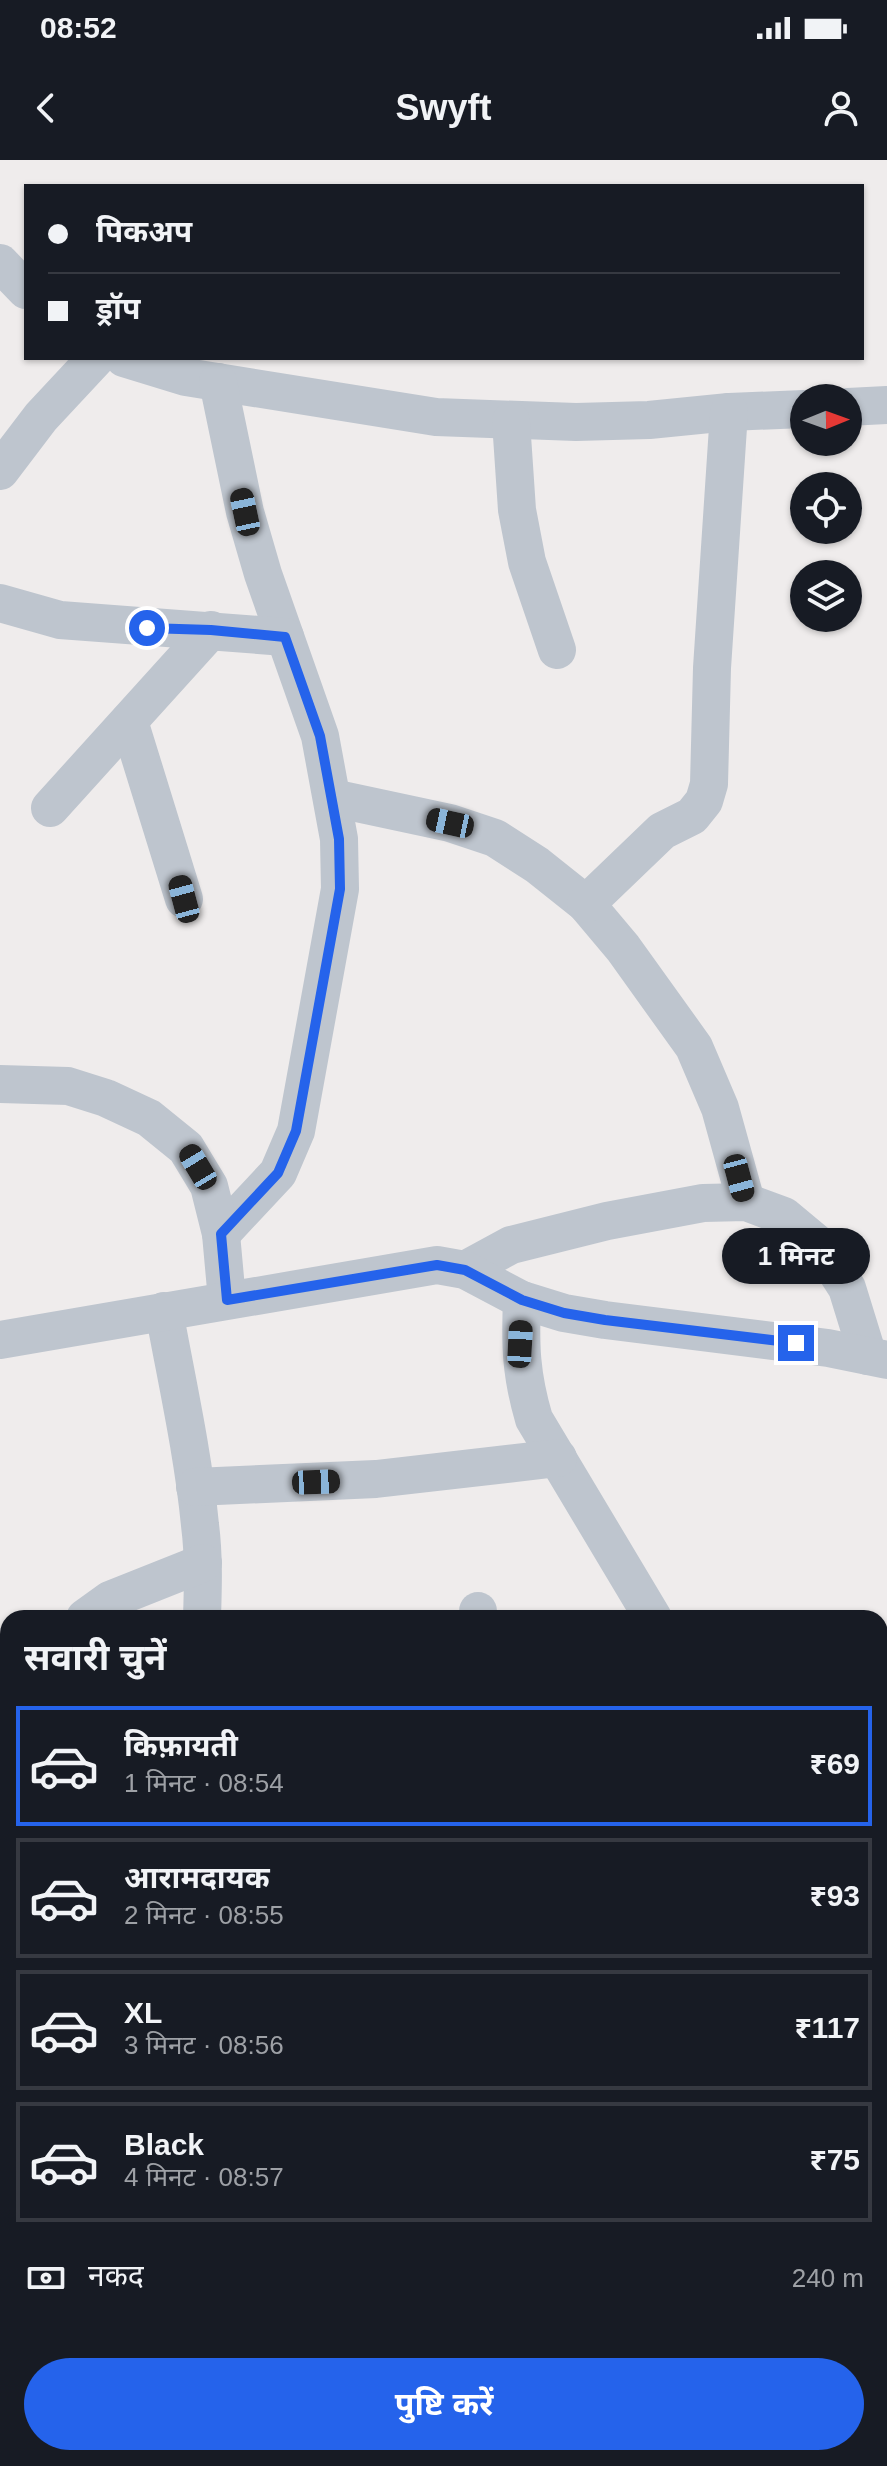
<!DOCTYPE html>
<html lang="hi">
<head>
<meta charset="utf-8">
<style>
	:root { --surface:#171b24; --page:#20242c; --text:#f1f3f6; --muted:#9ea1a6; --line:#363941; --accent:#2563eb }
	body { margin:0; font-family:Helvetica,"Noto Sans Devanagari",sans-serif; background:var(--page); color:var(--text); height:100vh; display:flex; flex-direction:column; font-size:30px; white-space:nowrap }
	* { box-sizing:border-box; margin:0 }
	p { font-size:26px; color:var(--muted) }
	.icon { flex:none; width:44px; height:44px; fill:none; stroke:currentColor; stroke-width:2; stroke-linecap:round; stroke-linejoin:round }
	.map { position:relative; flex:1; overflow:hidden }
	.panel { position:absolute; left:0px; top:1450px; width:888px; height:856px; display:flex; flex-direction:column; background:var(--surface); border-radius:24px 24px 0 0; box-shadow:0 2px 6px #0004 }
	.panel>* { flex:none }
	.guide { position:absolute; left:24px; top:24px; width:840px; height:176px; border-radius:0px; box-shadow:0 2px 6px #0004; display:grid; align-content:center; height:176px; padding:0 24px; background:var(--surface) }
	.needle { width:52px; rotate:89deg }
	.buttons { position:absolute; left:790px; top:224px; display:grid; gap:16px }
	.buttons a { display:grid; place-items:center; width:72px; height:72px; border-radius:50%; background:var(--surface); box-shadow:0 2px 6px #0004; font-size:40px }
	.end { position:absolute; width:36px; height:36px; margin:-18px; border:10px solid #2563eb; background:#fff; box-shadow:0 0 0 4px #fff }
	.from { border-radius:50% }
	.bubble { position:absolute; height:56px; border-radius:28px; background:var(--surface); box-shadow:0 2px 6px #0004; font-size:26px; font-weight:700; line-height:56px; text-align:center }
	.car { position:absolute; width:24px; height:48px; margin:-24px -12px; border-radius:10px; box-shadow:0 0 6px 2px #0007; background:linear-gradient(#222 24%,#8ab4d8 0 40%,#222 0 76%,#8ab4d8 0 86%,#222 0) }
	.guide b { display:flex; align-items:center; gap:28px; height:76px; font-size:30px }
	.guide b+b { border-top:2px solid var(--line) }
	.guide i { width:20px; height:20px; background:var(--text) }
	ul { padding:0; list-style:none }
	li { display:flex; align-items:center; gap:24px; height:120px; margin:0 16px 12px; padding:0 8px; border:4px solid var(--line); border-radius:0px }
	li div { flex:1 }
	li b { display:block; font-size:30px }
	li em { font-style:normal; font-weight:700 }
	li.on { border-color:var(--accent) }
	li>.icon { width:72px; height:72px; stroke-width:1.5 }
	h2 { padding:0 24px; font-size:36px; line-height:96px }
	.pay { display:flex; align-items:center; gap:20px; height:88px; padding:0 24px; font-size:30px }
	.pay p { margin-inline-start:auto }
	.primary-button { display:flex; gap:16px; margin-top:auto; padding:16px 24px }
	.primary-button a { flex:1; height:92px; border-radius:48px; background:var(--accent); color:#fff; font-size:32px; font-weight:700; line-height:92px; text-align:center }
	.status { display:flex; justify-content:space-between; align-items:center; height:56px; padding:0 40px; background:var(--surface); direction:ltr }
	.status svg { height:22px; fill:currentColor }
	header { display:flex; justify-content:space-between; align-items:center; height:104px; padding:0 24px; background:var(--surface); font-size:36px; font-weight:700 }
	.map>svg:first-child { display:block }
</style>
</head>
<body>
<div class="status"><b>08:52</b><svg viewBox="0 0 49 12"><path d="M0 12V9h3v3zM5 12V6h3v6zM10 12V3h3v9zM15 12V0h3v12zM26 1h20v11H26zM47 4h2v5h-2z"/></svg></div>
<header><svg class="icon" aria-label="back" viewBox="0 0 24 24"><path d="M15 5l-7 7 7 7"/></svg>Swyft<svg class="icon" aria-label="person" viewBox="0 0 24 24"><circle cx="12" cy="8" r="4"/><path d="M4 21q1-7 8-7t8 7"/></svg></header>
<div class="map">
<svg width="887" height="2306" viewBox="0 0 887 2306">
	<rect width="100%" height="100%" fill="#efecec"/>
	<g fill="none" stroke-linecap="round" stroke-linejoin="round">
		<g stroke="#bec5ce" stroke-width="38">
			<polyline points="0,103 26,130"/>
			<polyline points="124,198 186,217 436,257 576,262 649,260 729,252 804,249"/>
			<polyline points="218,222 245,352 263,414 320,576 339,679 340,729 296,971 278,1013 221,1074"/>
			<polyline points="848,247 887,245"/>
			<polyline points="511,261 517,350 527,402 557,490"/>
			<polyline points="0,311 41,257 96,198"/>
			<polyline points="0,443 60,460 285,477"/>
			<polyline points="129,561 184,739"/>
			<polyline points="333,638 450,663 495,678 537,705 586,744 623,788 694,887 720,948 746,1042"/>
			<polyline points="50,648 211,470"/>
			<polyline points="586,744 662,671 692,656 704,641 709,624 712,508 729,252"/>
			<polyline points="0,924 68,926 106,938 149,958 186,988 209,1026 221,1074 227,1140"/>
			<polyline points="465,1110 511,1085 607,1061 703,1043 746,1042 784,1056 820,1086 847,1128 868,1196"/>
			<path d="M 522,1140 C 520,1185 521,1215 534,1259 L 653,1458"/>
			<path d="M 164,1151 C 177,1222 193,1293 200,1365 C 204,1396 203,1427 202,1458"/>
			<polyline points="0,1180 437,1105 465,1110 522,1140 564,1153 605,1160 828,1188 887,1200"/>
			<polyline points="195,1327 376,1319 558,1298"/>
			<polyline points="85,1458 110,1440 203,1403"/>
			<polyline points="478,1458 478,1451"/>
			<polyline points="0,1514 8,1511"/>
			<polyline points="0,1930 8,1930"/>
			<polyline points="880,1948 887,1948"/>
			<polyline points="0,2092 8,2093"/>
			<polyline points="564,2298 587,2306"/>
			<polyline points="22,2306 23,2298"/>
			<polyline points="110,2306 110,2298"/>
			<polyline points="370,2306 372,2298"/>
			<polyline points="778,2306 778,2298"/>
		</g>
	</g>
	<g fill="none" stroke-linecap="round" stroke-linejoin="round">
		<polyline stroke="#2563eb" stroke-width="10" points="147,468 211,470 285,477 320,576 339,679 340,729 296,971 278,1013 221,1074 227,1140 437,1105 465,1110 522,1140 564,1153 605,1160 796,1183"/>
	</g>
</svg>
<div class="buttons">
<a><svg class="needle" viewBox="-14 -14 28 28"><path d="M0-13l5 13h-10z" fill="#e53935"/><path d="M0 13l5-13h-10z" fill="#9ea1a6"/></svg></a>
<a><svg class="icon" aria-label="locate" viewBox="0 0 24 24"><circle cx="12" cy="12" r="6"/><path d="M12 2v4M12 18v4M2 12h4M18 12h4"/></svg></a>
<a><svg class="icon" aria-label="layers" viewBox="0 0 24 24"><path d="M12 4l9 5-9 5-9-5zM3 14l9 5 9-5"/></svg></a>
</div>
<i class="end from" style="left:147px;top:468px"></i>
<i class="end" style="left:796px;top:1183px"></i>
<div class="bubble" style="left:722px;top:1068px;width:148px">1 मिनट</div>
<i class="car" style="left:245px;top:352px;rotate:348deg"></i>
<i class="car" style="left:450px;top:663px;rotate:282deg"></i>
<i class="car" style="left:184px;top:739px;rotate:345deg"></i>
<i class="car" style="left:198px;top:1007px;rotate:329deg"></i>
<i class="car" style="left:739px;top:1018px;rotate:165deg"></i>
<i class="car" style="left:520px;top:1184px;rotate:3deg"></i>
<i class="car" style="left:316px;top:1322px;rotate:88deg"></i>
<div class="guide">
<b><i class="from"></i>पिकअप</b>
<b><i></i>ड्रॉप</b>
</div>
<section class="panel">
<h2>सवारी चुनें</h2>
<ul>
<li class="on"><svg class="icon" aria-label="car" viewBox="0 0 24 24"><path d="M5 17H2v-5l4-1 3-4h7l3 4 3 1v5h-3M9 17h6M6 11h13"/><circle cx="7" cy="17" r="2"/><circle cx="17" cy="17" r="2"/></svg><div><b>किफ़ायती</b><p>1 मिनट · 08:54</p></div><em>₹69</em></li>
<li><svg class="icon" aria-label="car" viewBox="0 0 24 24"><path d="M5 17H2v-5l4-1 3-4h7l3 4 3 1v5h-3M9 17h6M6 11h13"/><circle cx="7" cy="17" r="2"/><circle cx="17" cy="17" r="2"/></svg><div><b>आरामदायक</b><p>2 मिनट · 08:55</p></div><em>₹93</em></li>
<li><svg class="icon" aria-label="car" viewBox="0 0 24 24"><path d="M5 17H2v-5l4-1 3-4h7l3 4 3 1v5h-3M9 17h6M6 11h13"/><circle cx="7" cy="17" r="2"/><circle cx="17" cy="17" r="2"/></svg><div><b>XL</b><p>3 मिनट · 08:56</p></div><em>₹117</em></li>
<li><svg class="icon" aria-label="car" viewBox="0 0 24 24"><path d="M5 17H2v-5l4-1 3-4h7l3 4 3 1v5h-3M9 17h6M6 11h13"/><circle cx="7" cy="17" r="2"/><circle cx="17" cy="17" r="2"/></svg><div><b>Black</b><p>4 मिनट · 08:57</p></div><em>₹75</em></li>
</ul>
<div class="pay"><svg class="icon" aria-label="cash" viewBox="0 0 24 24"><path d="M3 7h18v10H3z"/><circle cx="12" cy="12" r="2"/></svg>नकद<p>240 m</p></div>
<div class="primary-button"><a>पुष्टि करें</a></div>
</section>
</div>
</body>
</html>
